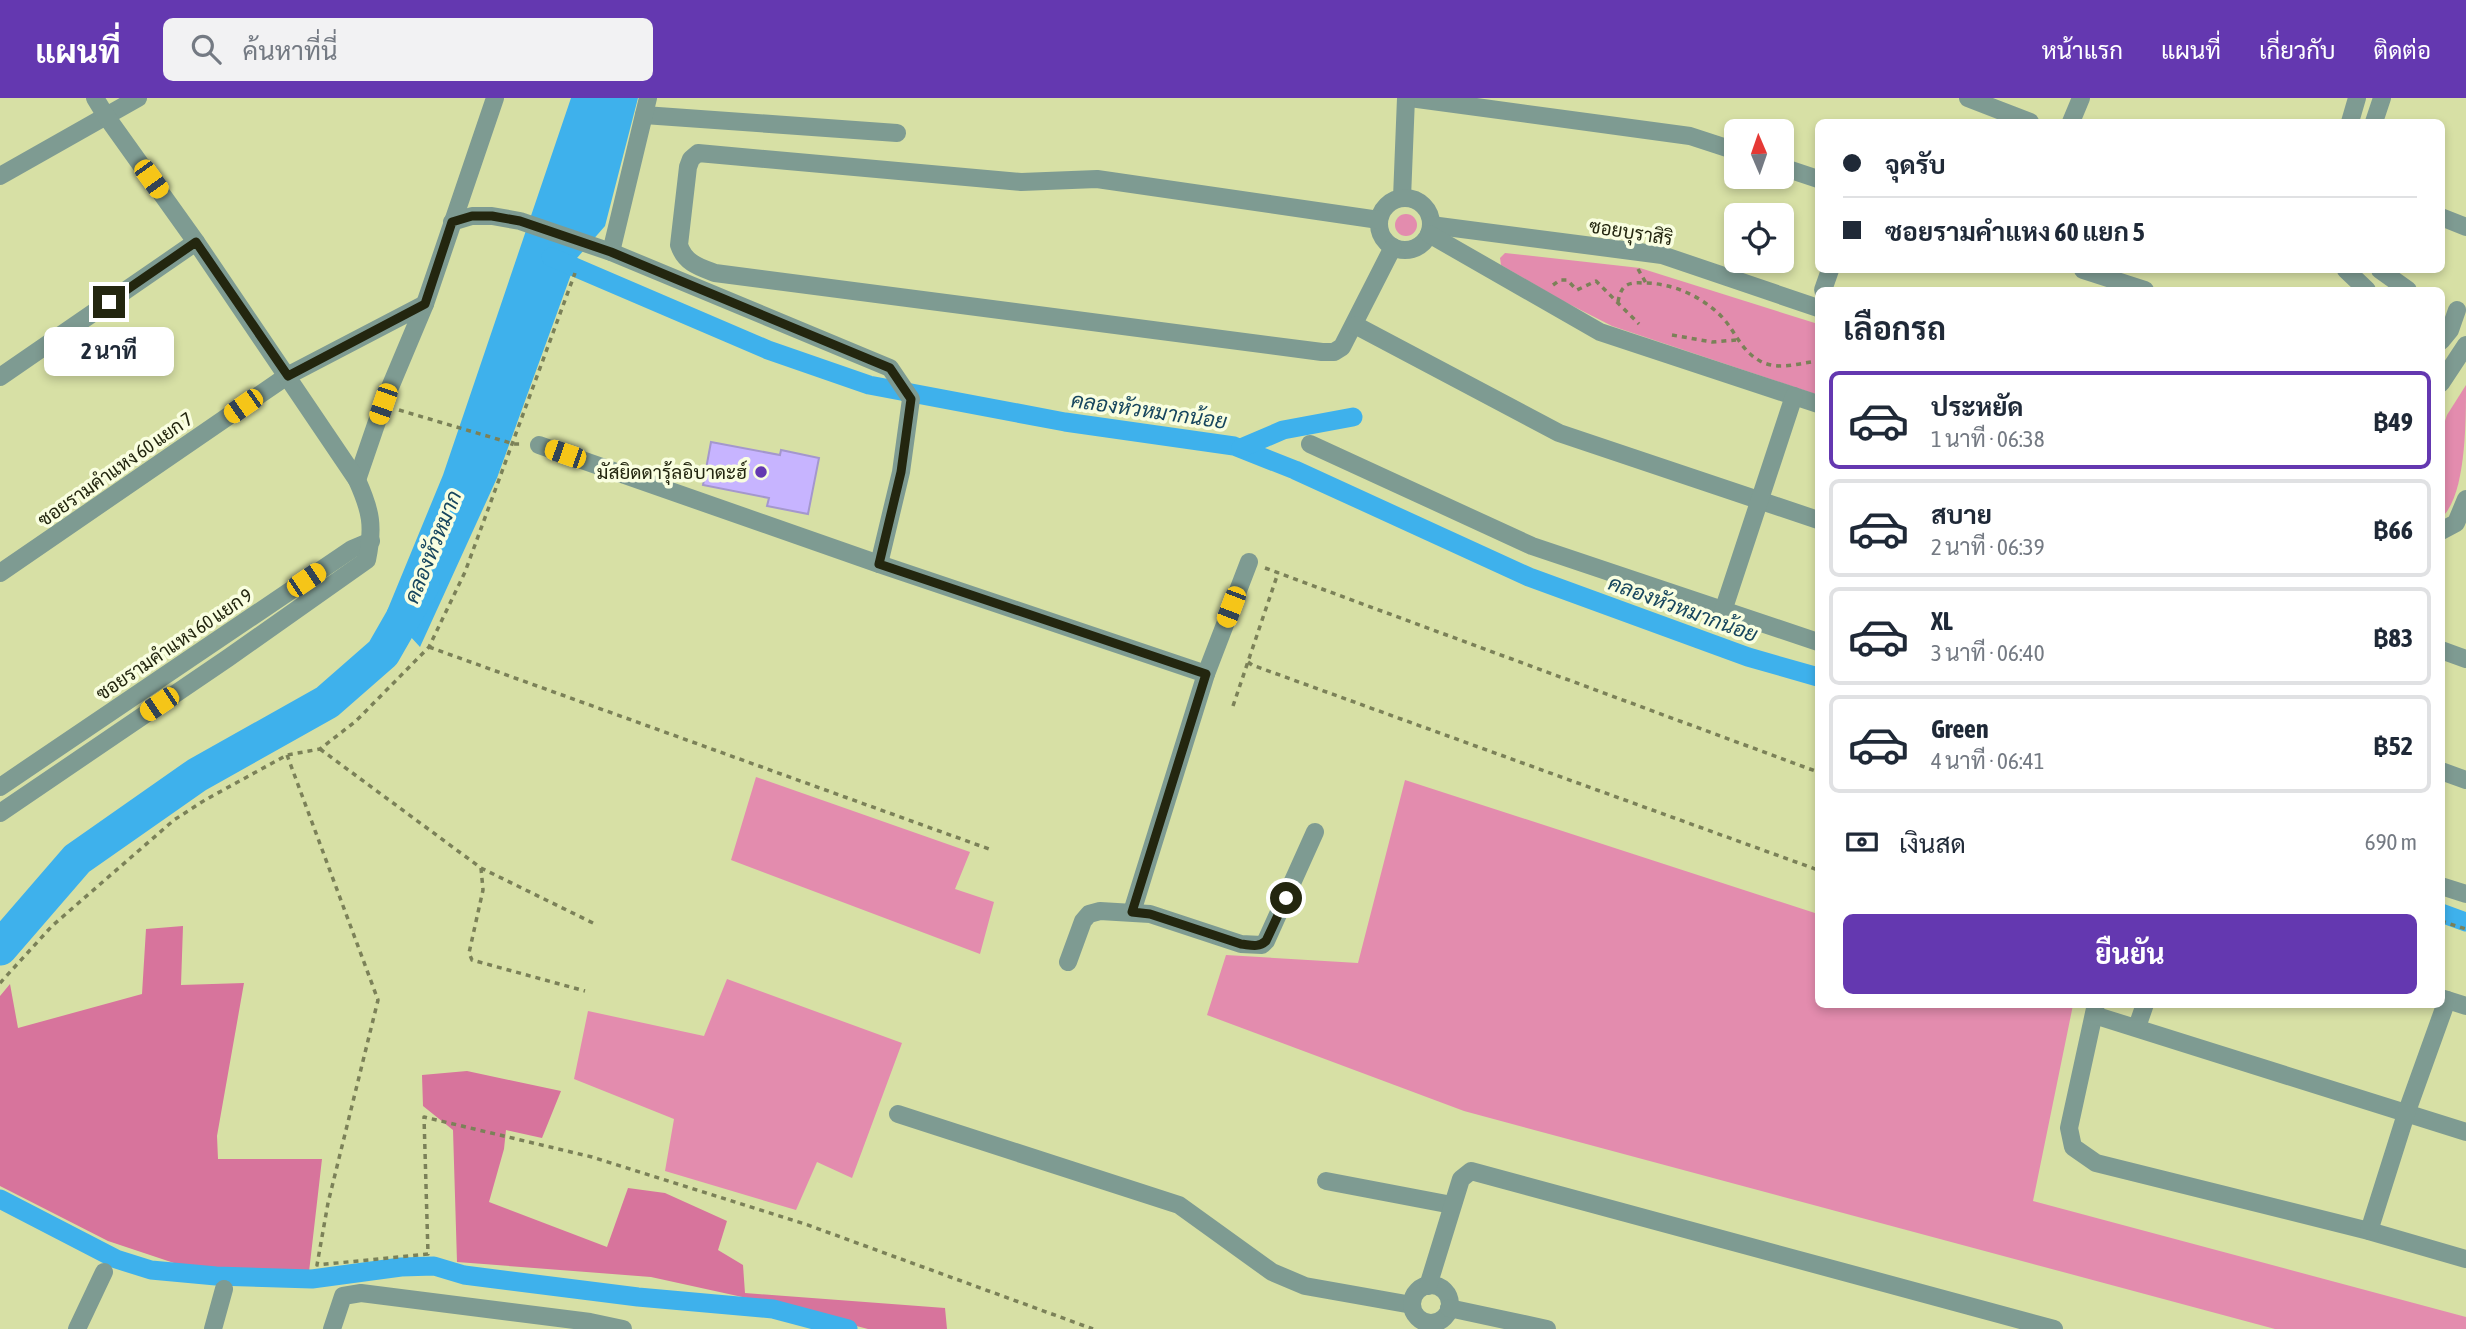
<!DOCTYPE html>
<html lang="th">
<head>
<meta charset="utf-8">
<style>
	:root { --surface:#fff; --page:#f2f2f3; --text:#1f2937; --muted:#747a83; --line:#e0e1e3; --accent:#6438b0 }
	body { margin:0; font-family:"Asap Condensed",Sarabun,sans-serif; background:var(--page); color:var(--text); height:100vh; display:flex; flex-direction:column; font-size:26px; white-space:nowrap }
	* { box-sizing:border-box; margin:0 }
	p { font-size:23px; color:var(--muted) }
	.icon { flex:none; width:38px; height:38px; fill:none; stroke:currentColor; stroke-width:2; stroke-linecap:round; stroke-linejoin:round }
	.map { position:relative; flex:1; overflow:hidden }
	.sheet { position:absolute; left:1815px; top:189px; width:630px; height:721px; display:flex; flex-direction:column; background:var(--surface); border-radius:10px; box-shadow:0 4px 10px #0003 }
	.sheet>* { flex:none }
	.hud { position:absolute; left:1815px; top:21px; width:630px; height:154px; border-radius:10px; box-shadow:0 4px 10px #0003; display:grid; align-content:center; height:154px; padding:0 28px; background:var(--surface) }
	.needle { width:46px; rotate:358deg }
	.buttons { position:absolute; left:1724px; top:21px; display:grid; gap:14px }
	.buttons a { display:grid; place-items:center; width:70px; height:70px; border-radius:10px; background:var(--surface); box-shadow:0 4px 10px #0003; font-size:35px }
	.end { position:absolute; width:32px; height:32px; margin:-16px; border:9px solid #23260f; background:#fff; box-shadow:0 0 0 4px #fff }
	.from { border-radius:50% }
	.bubble { position:absolute; height:49px; border-radius:10px; background:var(--surface); box-shadow:0 4px 10px #0003; font-size:23px; font-weight:700; line-height:49px; text-align:center }
	.car { position:absolute; width:21px; height:42px; margin:-21px -10px; border-radius:9px; box-shadow:0 0 5px 2px #0007; background:linear-gradient(#f5c518 24%,#345 0 40%,#f5c518 0 76%,#345 0 86%,#f5c518 0) }
	.hud b { display:flex; align-items:center; gap:24px; height:66px; font-size:26px }
	.hud b+b { border-top:2px solid var(--line) }
	.hud i { width:18px; height:18px; background:var(--text) }
	ul { padding:0; list-style:none }
	li { display:flex; align-items:center; gap:21px; height:98px; margin:0 14px 10px; padding:0 14px; border:4px solid var(--line); border-radius:10px }
	li div { flex:1 }
	li b { display:block; font-size:26px }
	li em { font-style:normal; font-weight:700 }
	li.current { border-color:var(--accent) }
	li>.icon { width:63px; height:63px; stroke-width:1.5 }
	h2 { padding:0 28px; font-size:32px; line-height:84px }
	.pay { display:flex; align-items:center; gap:18px; height:77px; padding:0 28px; font-size:26px }
	.pay p { margin-inline-start:auto }
	.action { display:flex; gap:14px; margin-top:auto; padding:14px 28px }
	.action a { flex:1; height:80px; border-radius:10px; background:var(--accent); color:#fff; font-size:28px; font-weight:700; line-height:80px; text-align:center }
	header { display:flex; align-items:center; gap:42px; box-sizing:border-box; height:98px; padding:0 35px; background:var(--accent); color:#fff }
	header strong { font-size:33px }
	nav { display:flex; gap:38px; margin-inline-start:auto; font-size:24px }
	.search { width:490px; height:63px; background:var(--page); display:flex; align-items:center; gap:18px; box-sizing:border-box; padding:0 24px; border-radius:10px; color:var(--muted); font-size:26px }
	.map>svg:first-child { display:block }
</style>
</head>
<body>
<header>
<strong>แผนที่</strong>
<div class="search"><svg class="icon" aria-label="search" viewBox="0 0 24 24"><circle cx="10" cy="10" r="6"/><path d="M15 15l6 6"/></svg>ค้นหาที่นี่</div>
<nav><a>หน้าแรก</a><a>แผนที่</a><a>เกี่ยวกับ</a><a>ติดต่อ</a></nav>
</header>
<div class="map">
<svg width="2466" height="1231" viewBox="0 0 2466 1231">
	<rect width="100%" height="100%" fill="#d7e0a5"/>
	<g fill="#e38cae">
		<circle cx="1406" cy="127" r="11"/>
		<polygon points="1505,155 1640,170 1818,226 1818,297 1612,228 1563,203 1501,167 1500,160"/>
		<path d="M 2466,287 C 2466,324 2466,399 2441,420 L 2441,335 L 2447,317 Z"/>
		<polygon points="756,679 970,754 955,791 994,804 980,856 731,762"/>
		<polygon points="1405,682 1818,816 1818,906 2073,907 2033,1103 2466,1219 2466,1231 2275,1231 1464,1013 1207,917 1226,857 1358,865"/>
		<polygon points="727,881 902,945 852,1080 817,1064 796,1112 665,1073 674,1021 574,981 588,913 704,938"/>
	</g>
	<g fill="#d7749c">
		<polygon points="183,828 181,887 244,885 217,1038 218,1061 322,1061 309,1174 183,1168 108,1143 0,1088 0,898 10,886 18,930 142,896 146,831"/>
		<polygon points="467,973 561,993 542,1040 506,1032 504,1051 489,1104 607,1149 628,1090 665,1095 727,1123 718,1152 743,1167 745,1195 945,1210 947,1231 868,1231 756,1202 651,1179 457,1164 453,1032 423,1008 422,977"/>
	</g>
	<polygon fill="#3eb1ec" points="571,0 638,0 605,128 577,160 497,380 420,549 387,513 443,377"/>
	<g fill="none" stroke-linecap="round" stroke-linejoin="round">
		<g stroke="#3eb1ec" stroke-width="19">
			<polyline points="551,159 768,252 869,287 1065,324 1234,348 1295,372 1529,479 1748,559 1818,579"/>
			<polyline points="1241,350 1283,332 1353,319"/>
			<polyline points="2441,815 2466,824"/>
			<polyline points="0,1101 116,1161 151,1172 216,1178 312,1181 401,1169 434,1168 464,1177 638,1199 773,1211 848,1231"/>
		</g>
		<polyline stroke="#3eb1ec" stroke-width="35" points="0,850 77,761 197,677 327,604 383,555 422,487"/>
	</g>
	<polygon fill="#c7b4ff" stroke="#a497cd" stroke-width="2" points="711,344 780,357 781,352 819,360 808,416 767,408 769,400 703,387"/>
	<g fill="none" stroke-linecap="round" stroke-linejoin="round">
		<g stroke="#7b8158" stroke-width="3.5" stroke-dasharray="5 5" stroke-linecap="butt">
			<polyline points="1638,171 1646,185"/>
			<polyline points="1553,187 1560,182 1567,182 1577,192 1596,183 1639,226"/>
			<path d="M 1618,204 C 1621,187 1627,184 1644,185 C 1672,185 1701,198 1721,218 C 1735,232 1740,252 1760,263 C 1778,273 1799,265 1818,263"/>
			<polyline points="1672,237 1712,244 1736,242"/>
			<polyline points="399,312 514,346 523,346"/>
			<polyline points="1265,470 1818,674"/>
			<polyline points="429,549 989,751"/>
			<polyline points="1248,564 1252,567 1818,772"/>
			<polyline points="1233,608 1278,475"/>
			<polyline points="320,651 481,770 593,825"/>
			<polyline points="287,657 378,902 328,1105 317,1167 428,1156 424,1019 592,1059 805,1126 1093,1231"/>
			<polyline points="481,770 483,792 469,855 472,862 585,893"/>
			<polyline points="2441,823 2466,831"/>
			<polyline points="0,885 52,828 174,722 205,702 287,657 320,651 356,623 429,549 465,474 575,175"/>
		</g>
		<g stroke="#7e9b92" stroke-width="18">
			<polyline points="1410,0 1690,38 1736,53"/>
			<polyline points="1968,0 2030,24"/>
			<polyline points="644,17 897,35"/>
			<polyline points="2071,24 2081,0"/>
			<polyline points="2350,24 2357,0"/>
			<polyline points="2374,24 2382,0"/>
			<polyline points="1782,69 1818,81"/>
			<polyline points="0,78 138,0"/>
			<polyline points="1402,100 1406,0"/>
			<circle cx="1405" cy="126" r="26"/>
			<polyline points="2441,119 2466,129"/>
			<path d="M 1379,122 L 1097,81 L 1021,84 L 698,55 L 691,61 L 688,69 L 679,147 C 685,165 699,169 715,175 L 1322,254 L 1334,254 L 1342,249 L 1393,149"/>
			<polyline points="452,124 472,118 492,118 520,123 611,154 890,270 911,301 901,374 879,466"/>
			<polyline points="1431,127 1662,157 1818,210"/>
			<polyline points="1429,136 1600,234 1818,306"/>
			<polyline points="611,154 648,0"/>
			<polyline points="2083,172 2145,192"/>
			<polyline points="2346,172 2367,192"/>
			<polyline points="2380,172 2408,192"/>
			<polyline points="1823,192 1830,172"/>
			<polyline points="1355,227 1559,335 1818,422"/>
			<polyline points="2441,243 2450,232 2457,212"/>
			<polyline points="0,279 196,144"/>
			<polyline points="2441,285 2466,247"/>
			<polyline points="1310,346 1532,448 1818,544"/>
			<polyline points="539,347 879,466 1206,576"/>
			<polyline points="357,382 383,306 425,206 495,0"/>
			<polyline points="2441,433 2456,425 2466,401"/>
			<polyline points="0,475 287,278 425,206"/>
			<polyline points="1723,513 1794,298"/>
			<polyline points="2441,552 2466,561"/>
			<polyline points="2441,673 2466,682"/>
			<polyline points="0,689 352,451 371,443"/>
			<path d="M 0,715 L 228,560 L 367,462 C 374,428 371,413 357,382 L 196,144 L 106,18 L 95,0"/>
			<polyline points="2441,788 2466,796"/>
			<polyline points="1132,814 1206,576 1249,464"/>
			<polyline points="1068,864 1083,823 1089,816 1100,813 1150,816 1241,846 1262,847 1266,843 1315,734"/>
			<polyline points="2441,900 2466,908"/>
			<polyline points="2096,906 2069,1030 2073,1049 2096,1065 2369,1133 2466,1161"/>
			<polyline points="2094,917 2466,1034"/>
			<polyline points="2137,929 2145,906"/>
			<polyline points="898,1016 1179,1107 1272,1174 1305,1188 1412,1207"/>
			<polyline points="1326,1083 1452,1107"/>
			<polyline points="2369,1133 2406,1016 2447,902"/>
			<circle cx="1431" cy="1206" r="19"/>
			<polyline points="1428,1188 1461,1081 1471,1073 2054,1231"/>
			<polyline points="1449,1210 1547,1231"/>
			<polyline points="77,1231 104,1174"/>
			<polyline points="213,1231 224,1191"/>
			<polyline points="332,1231 343,1198 361,1195 590,1224 623,1231"/>
		</g>
	</g>
	<g fill="none" stroke-linecap="round" stroke-linejoin="round">
		<path stroke="#23260f" stroke-width="9" d="M 109,204 L 196,144 L 288,278 L 425,206 L 452,124 L 472,118 L 492,118 L 520,123 L 611,154 L 890,270 L 911,301 L 901,374 L 879,466 L 1206,576 L 1132,814 L 1150,816 L 1241,846 C 1251,847 1258,850 1266,843 L 1286,800"/>
	</g>
	<circle fill="#6438b0" stroke="#f9fee0" stroke-width="2.5" cx="761" cy="374" r="7"/>
	<g text-anchor="middle" stroke-width="7" stroke-linejoin="round" paint-order="stroke">
		<g font-size="19" fill="#23260f" stroke="#f9fee0">
			<text transform="translate(1631 134) rotate(9)" y="7">ซอยบุราสิริ</text>
			<text transform="translate(115 371) rotate(-35)" y="7">ซอยรามคำแหง 60 แยก 7</text>
			<text transform="translate(174 546) rotate(-34)" y="7">ซอยรามคำแหง 60 แยก 9</text>
		</g>
		<g font-size="19" fill="#23260f" stroke="#f9fee0" text-anchor="end">
			<text x="747" y="381">มัสยิดดารุ้ลอิบาดะฮ์</text>
		</g>
		<g font-size="21" font-style="italic" fill="#17465e" stroke="#f9fee0">
			<text transform="translate(1149 313) rotate(8)" y="7">คลองหัวหมากน้อย</text>
			<text transform="translate(433 449) rotate(-68)" y="7">คลองหัวหมาก</text>
			<text transform="translate(1683 511) rotate(20)" y="7">คลองหัวหมากน้อย</text>
		</g>
	</g>
</svg>
<div class="buttons">
<a><svg class="needle" viewBox="-14 -14 28 28"><path d="M0-13l5 13h-10z" fill="#e53935"/><path d="M0 13l5-13h-10z" fill="#747a83"/></svg></a>
<a><svg class="icon" aria-label="locate" viewBox="0 0 24 24"><circle cx="12" cy="12" r="6"/><path d="M12 2v4M12 18v4M2 12h4M18 12h4"/></svg></a>
</div>
<i class="end from" style="left:1286px;top:800px"></i>
<i class="end" style="left:109px;top:204px"></i>
<div class="bubble" style="left:44px;top:229px;width:130px">2 นาที</div>
<i class="car" style="left:151px;top:81px;rotate:144deg"></i>
<i class="car" style="left:383px;top:306px;rotate:199deg"></i>
<i class="car" style="left:243px;top:308px;rotate:235deg"></i>
<i class="car" style="left:565px;top:356px;rotate:289deg"></i>
<i class="car" style="left:306px;top:482px;rotate:56deg"></i>
<i class="car" style="left:1231px;top:509px;rotate:201deg"></i>
<i class="car" style="left:159px;top:606px;rotate:236deg"></i>
<div class="hud">
<b><i class="from"></i>จุดรับ</b>
<b><i></i>ซอยรามคำแหง 60 แยก 5</b>
</div>
<section class="sheet">
<h2>เลือกรถ</h2>
<ul>
<li class="current"><svg class="icon" aria-label="car" viewBox="0 0 24 24"><path d="M5 17H2v-5l4-1 3-4h7l3 4 3 1v5h-3M9 17h6M6 11h13"/><circle cx="7" cy="17" r="2"/><circle cx="17" cy="17" r="2"/></svg><div><b>ประหยัด</b><p>1 นาที · 06:38</p></div><em>฿49</em></li>
<li><svg class="icon" aria-label="car" viewBox="0 0 24 24"><path d="M5 17H2v-5l4-1 3-4h7l3 4 3 1v5h-3M9 17h6M6 11h13"/><circle cx="7" cy="17" r="2"/><circle cx="17" cy="17" r="2"/></svg><div><b>สบาย</b><p>2 นาที · 06:39</p></div><em>฿66</em></li>
<li><svg class="icon" aria-label="car" viewBox="0 0 24 24"><path d="M5 17H2v-5l4-1 3-4h7l3 4 3 1v5h-3M9 17h6M6 11h13"/><circle cx="7" cy="17" r="2"/><circle cx="17" cy="17" r="2"/></svg><div><b>XL</b><p>3 นาที · 06:40</p></div><em>฿83</em></li>
<li><svg class="icon" aria-label="car" viewBox="0 0 24 24"><path d="M5 17H2v-5l4-1 3-4h7l3 4 3 1v5h-3M9 17h6M6 11h13"/><circle cx="7" cy="17" r="2"/><circle cx="17" cy="17" r="2"/></svg><div><b>Green</b><p>4 นาที · 06:41</p></div><em>฿52</em></li>
</ul>
<div class="pay"><svg class="icon" aria-label="cash" viewBox="0 0 24 24"><path d="M3 7h18v10H3z"/><circle cx="12" cy="12" r="2"/></svg>เงินสด<p>690 m</p></div>
<div class="action"><a>ยืนยัน</a></div>
</section>
</div>
</body>
</html>
